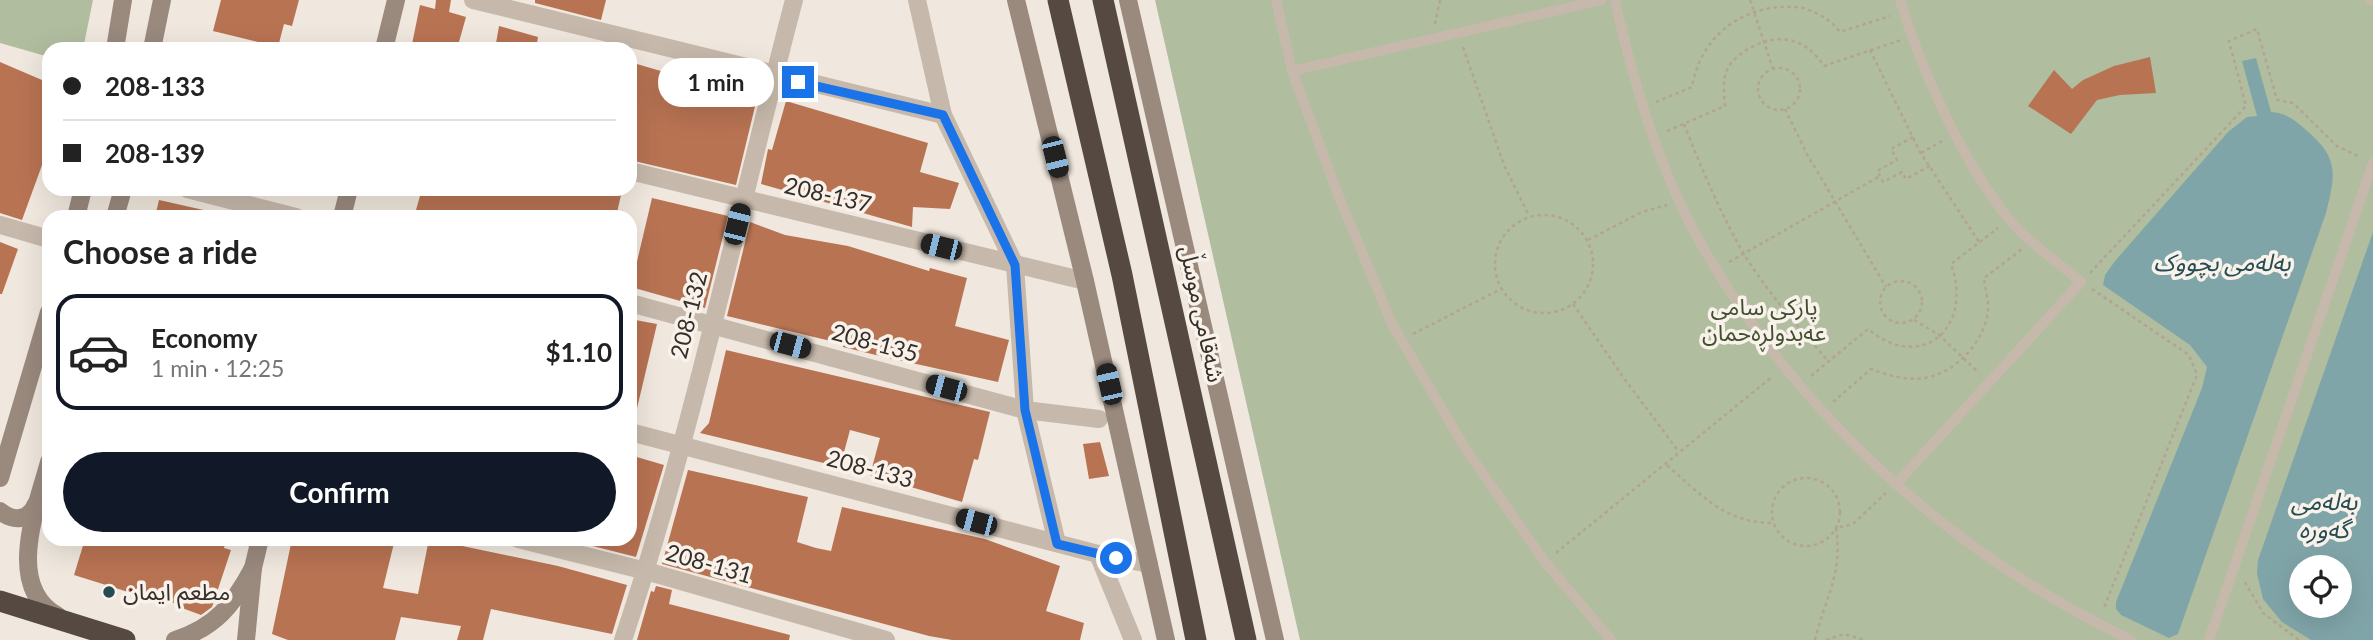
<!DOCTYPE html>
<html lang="en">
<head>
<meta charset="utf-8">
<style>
	:root { --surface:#fff; --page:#f2f2f2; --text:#222; --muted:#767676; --line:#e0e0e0; --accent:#111827 }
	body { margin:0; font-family:Lato,"Noto Sans Arabic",sans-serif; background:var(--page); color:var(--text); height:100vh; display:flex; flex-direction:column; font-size:26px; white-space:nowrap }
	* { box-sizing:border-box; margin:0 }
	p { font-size:23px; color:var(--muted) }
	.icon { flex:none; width:38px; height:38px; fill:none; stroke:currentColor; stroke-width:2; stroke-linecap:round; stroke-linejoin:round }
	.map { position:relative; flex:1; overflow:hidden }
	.drawer { position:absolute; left:42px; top:210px; width:595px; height:336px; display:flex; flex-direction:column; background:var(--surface); border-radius:21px; box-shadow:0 7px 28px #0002 }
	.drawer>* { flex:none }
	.top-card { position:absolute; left:42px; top:42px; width:595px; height:154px; border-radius:21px; box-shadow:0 7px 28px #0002; display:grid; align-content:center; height:154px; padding:0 21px; background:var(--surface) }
	.buttons { position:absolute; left:2289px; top:555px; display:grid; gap:14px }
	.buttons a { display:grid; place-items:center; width:63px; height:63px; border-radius:50%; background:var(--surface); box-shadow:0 7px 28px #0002; font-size:35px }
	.end { position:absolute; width:32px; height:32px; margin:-16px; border:9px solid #1a73e8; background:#fff; box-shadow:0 0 0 4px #fff }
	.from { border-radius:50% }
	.bubble { position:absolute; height:49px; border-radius:24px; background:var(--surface); box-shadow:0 7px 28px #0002; font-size:23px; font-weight:700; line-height:49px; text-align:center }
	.car { position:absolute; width:21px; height:42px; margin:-21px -10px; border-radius:9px; box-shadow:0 0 5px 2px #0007; background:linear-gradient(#222 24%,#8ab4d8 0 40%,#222 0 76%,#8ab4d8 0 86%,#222 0) }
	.top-card b { display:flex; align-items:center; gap:24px; height:66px; font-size:26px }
	.top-card b+b { border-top:2px solid var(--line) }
	.top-card i { width:18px; height:18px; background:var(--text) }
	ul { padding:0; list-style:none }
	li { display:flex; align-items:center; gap:21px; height:116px; margin:0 14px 10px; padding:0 7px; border:4px solid transparent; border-radius:21px }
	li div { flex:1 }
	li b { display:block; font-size:26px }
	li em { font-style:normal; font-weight:700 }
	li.current { border-color:var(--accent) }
	li>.icon { width:63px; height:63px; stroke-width:1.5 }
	h2 { padding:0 21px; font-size:32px; line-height:84px }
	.button { display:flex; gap:14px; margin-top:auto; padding:14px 21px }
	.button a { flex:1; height:80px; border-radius:42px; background:var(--accent); color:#fff; font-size:28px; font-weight:700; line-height:80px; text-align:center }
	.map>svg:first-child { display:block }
</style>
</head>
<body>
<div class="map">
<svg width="2373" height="640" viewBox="0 0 2373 640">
	<rect width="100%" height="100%" fill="#f0e8de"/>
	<g fill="#b1bd9f" fill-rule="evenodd">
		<polygon points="0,0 93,0 83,49 49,49 49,57 0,43"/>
		<path d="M 1155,0 L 2373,0 L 2373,640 L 1300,640 ZM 2301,567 L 2340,567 L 2340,606 L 2301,606 Z"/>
	</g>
	<g fill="#80a5a9" fill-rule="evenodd">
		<path d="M 2256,58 L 2271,112 C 2286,113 2293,119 2305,129 C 2339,158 2336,172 2326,213 L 2178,634 L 2169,638 L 2121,615 L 2116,609 L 2116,602 L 2202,388 L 2207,367 L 2190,345 L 2103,285 L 2105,275 L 2115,261 L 2228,132 L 2247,117 L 2257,116 L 2242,61 Z"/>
		<path d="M 2373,232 L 2373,640 L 2311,640 L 2282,622 L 2263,599 L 2257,574 L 2258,560 ZM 2301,567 L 2340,567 L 2340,606 L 2301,606 Z"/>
	</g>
	<g fill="#b87353">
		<polygon points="221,0 299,0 292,26 284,24 278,47 213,31"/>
		<polygon points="436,0 451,0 449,12 466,17 457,49 411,49 420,5 435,9"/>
		<polygon points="535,0 606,0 601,20 535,3"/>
		<polygon points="499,26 538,37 536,49 495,49"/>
		<polygon points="2150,57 2156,93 2120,95 2097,100 2071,134 2028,106 2054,70 2072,89 2083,80 2114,66"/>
		<polygon points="0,62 49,83 49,146 22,220 0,213"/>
		<polygon points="630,62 722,89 723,84 758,94 736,185 630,160"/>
		<polygon points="786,101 928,143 920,172 959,183 950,209 913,207 912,227 761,184 768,149 772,150"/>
		<polygon points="422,189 598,189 621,195 616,217 414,217"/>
		<polygon points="652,198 728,216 705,308 631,287"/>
		<polygon points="159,200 208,211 207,217 155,217"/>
		<polygon points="750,222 785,235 848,246 929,271 930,268 967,278 955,326 1009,340 998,382 880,356 843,347 843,344 727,316"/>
		<polygon points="0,242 18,249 2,294 0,294"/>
		<polygon points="630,319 657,324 634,421 630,421"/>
		<polygon points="726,350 990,412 978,460 974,459 962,502 870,475 880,438 850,430 840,467 700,433 709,423"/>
		<polygon points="1100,442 1109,476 1089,479 1083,444"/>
		<polygon points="630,455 664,465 636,557 573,541 630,539"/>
		<polygon points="688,470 808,497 797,542 816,548 831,551 842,507 985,539 1060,566 1046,611 1084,623 1080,640 952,640 929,636 662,564"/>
		<polygon points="85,539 226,539 224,548 231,550 212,607 201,615 182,608 162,596 160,602 74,575"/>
		<polygon points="292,539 395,539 383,588 418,594 429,539 558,566 627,585 612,634 491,609 483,640 457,640 461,626 401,617 395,640 288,640 272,634"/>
		<polygon points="656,586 672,590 669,604 790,635 789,640 637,640 651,591 654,592"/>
	</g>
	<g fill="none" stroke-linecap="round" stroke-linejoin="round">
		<g stroke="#b2a495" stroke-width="2.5" stroke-dasharray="3.5 3.5" stroke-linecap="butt">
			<polyline points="1750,0 1773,69"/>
			<polyline points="1435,24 1440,0"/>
			<polyline points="1463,47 1504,165 1529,216"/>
			<polyline points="1870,50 1920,152 1979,242"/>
			<circle cx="1779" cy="89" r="21"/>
			<path d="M 1656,102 L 1692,87 C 1701,33 1748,0 1804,8 C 1819,14 1830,19 1840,32 L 1890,16"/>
			<polyline points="1785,109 1808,156 1886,287"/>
			<path d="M 1684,124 C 1701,167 1719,210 1742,251 C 1766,291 1798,326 1828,361"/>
			<path d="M 1667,131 L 1725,106 C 1724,94 1722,79 1728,68 C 1731,61 1741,53 1748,49 C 1778,32 1805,37 1824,66 L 1901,40"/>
			<polyline points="1913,137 1891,149 1897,160 1877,171 1883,182 1902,172 1906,179 1930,166"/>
			<polyline points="1921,153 1942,141"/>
			<circle cx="1544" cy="264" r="49"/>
			<polyline points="1588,240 1642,212 1667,205"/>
			<polyline points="1729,262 1880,176"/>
			<polyline points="2090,273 2246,106 2229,41 2257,29 2277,100 2293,103 2337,146 2360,157"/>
			<circle cx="1901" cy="302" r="21"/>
			<polyline points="2092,289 2189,355 2197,375 2103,610"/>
			<polyline points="1573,304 1623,377 1679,452"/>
			<polyline points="1914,320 1939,335 1979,373"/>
			<polyline points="1413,334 1501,289"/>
			<path d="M 1811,376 L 1868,329 C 1922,374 1974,327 1951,264 L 1998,228"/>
			<path d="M 1833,402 L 1871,369 C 1886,375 1908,381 1924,378 C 1955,374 1985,341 1988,311 C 1989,301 1985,289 1984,278 L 2022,249"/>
			<path d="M 1667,465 C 1701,495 1725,523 1773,523"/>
			<circle cx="1806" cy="512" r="34"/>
			<polyline points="1556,553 1773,376"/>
			<polyline points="2245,582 2263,613 2299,640"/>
			<path d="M 1815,640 C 1825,598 1843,574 1836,528 L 1853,524 L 1886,493"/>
			<polyline points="1826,640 1844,634 1865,640"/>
		</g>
		<g stroke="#c6b9ab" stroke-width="10">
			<polyline points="1276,0 1292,71 1339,197 1392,324 1465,448 1545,562 1611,640"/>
			<path d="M 1615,0 C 1632,79 1657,163 1696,235 C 1795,413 1948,552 2131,640"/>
			<polyline points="2370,0 2373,1"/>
			<polyline points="1292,71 1602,0"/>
			<path d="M 1896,484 L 2081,282 C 2058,262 2029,243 2009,219 C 1963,163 1921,70 1900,0"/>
			<polyline points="2209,640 2373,163"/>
		</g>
		<g stroke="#c6b9ab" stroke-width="18">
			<polyline points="473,0 943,115"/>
			<polyline points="917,0 943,115 1015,265 1025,410 1057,543"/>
			<polyline points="630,171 1085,281"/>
			<polyline points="187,189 296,217"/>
			<polyline points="0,225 49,239"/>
			<polyline points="630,303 1025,410 1099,419"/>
			<polyline points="630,432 1098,554 1149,564"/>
			<polyline points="518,539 646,571 886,640"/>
			<polyline points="1098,554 1133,640"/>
			<path d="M 623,640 C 693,431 738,213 794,0"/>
		</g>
		<g stroke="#9a897d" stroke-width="18">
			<polyline points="1016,0 1085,281 1166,640"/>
			<polyline points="1128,0 1275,640"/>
			<polyline points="115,49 123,0"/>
			<polyline points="152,49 162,0"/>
			<polyline points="384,49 396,0"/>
			<polyline points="76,217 83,189"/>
			<polyline points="115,217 123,189"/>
			<polyline points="342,217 349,189"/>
			<path d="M 49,462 C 37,507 4,587 58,616"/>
			<polyline points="0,478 49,312"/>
			<path d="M 0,511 C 13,522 29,521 36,504"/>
			<path d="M 175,640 C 215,628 234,604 253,568"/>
			<polyline points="246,640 253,568 260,539"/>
		</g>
		<g stroke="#554942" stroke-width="21">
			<polyline points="1058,0 1122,275 1196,640"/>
			<polyline points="1103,0 1246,640"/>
			<polyline points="0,601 125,640"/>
		</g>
	</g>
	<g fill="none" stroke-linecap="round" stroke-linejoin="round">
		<polyline stroke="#1a73e8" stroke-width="9" points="798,82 943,115 1015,265 1025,410 1057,544 1116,558"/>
	</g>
	<circle fill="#244c52" stroke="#f8f2ea" stroke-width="2.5" cx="109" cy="592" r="7"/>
	<g text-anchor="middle" stroke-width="7" stroke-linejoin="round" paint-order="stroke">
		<g font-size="23" fill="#352e29" stroke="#f8f2ea">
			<text transform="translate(828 195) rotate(13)" y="8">208-137</text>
			<text transform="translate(1202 314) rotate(78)" y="8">شەقامی موسڵ</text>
			<text transform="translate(689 315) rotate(-76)" y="8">208-132</text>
			<text transform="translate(875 343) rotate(15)" y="8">208-135</text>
			<text transform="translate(870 469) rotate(15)" y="8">208-133</text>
			<text transform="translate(709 564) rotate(16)" y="8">208-131</text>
		</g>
		<g font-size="23" fill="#425030" stroke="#f8f2ea">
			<text x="1764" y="315">پارکی سامی<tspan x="1764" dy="26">عەبدولڕەحمان</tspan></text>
		</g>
		<g font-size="23" fill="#352e29" stroke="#f8f2ea" text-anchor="start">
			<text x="123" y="600">مطعم ايمان</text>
		</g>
		<g font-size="24" font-style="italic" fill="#244c52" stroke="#f8f2ea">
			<text x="2222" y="271">بەلەمی بچووک</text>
			<text x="2324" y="510">بەلەمی<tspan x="2324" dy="28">گەورە</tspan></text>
		</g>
	</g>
</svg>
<div class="buttons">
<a><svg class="icon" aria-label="locate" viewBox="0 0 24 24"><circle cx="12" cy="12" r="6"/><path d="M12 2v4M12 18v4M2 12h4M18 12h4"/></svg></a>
</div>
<i class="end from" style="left:1116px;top:558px"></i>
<i class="end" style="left:798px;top:82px"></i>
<div class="bubble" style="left:658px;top:58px;width:116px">1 min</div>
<i class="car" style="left:1055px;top:157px;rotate:166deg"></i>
<i class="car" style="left:737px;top:224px;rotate:14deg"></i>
<i class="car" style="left:941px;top:247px;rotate:284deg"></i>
<i class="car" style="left:790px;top:345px;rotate:105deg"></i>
<i class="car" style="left:1109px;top:384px;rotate:347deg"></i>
<i class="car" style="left:946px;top:388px;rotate:285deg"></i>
<i class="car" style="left:976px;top:522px;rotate:285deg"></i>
<div class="top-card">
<b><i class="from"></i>208-133</b>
<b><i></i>208-139</b>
</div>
<section class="drawer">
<h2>Choose a ride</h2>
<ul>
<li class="current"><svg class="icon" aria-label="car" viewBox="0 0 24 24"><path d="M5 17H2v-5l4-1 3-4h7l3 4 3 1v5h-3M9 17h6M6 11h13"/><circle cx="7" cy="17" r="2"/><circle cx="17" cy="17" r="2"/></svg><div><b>Economy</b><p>1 min · 12:25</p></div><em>$1.10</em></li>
</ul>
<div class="button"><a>Confirm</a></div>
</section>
</div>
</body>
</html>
